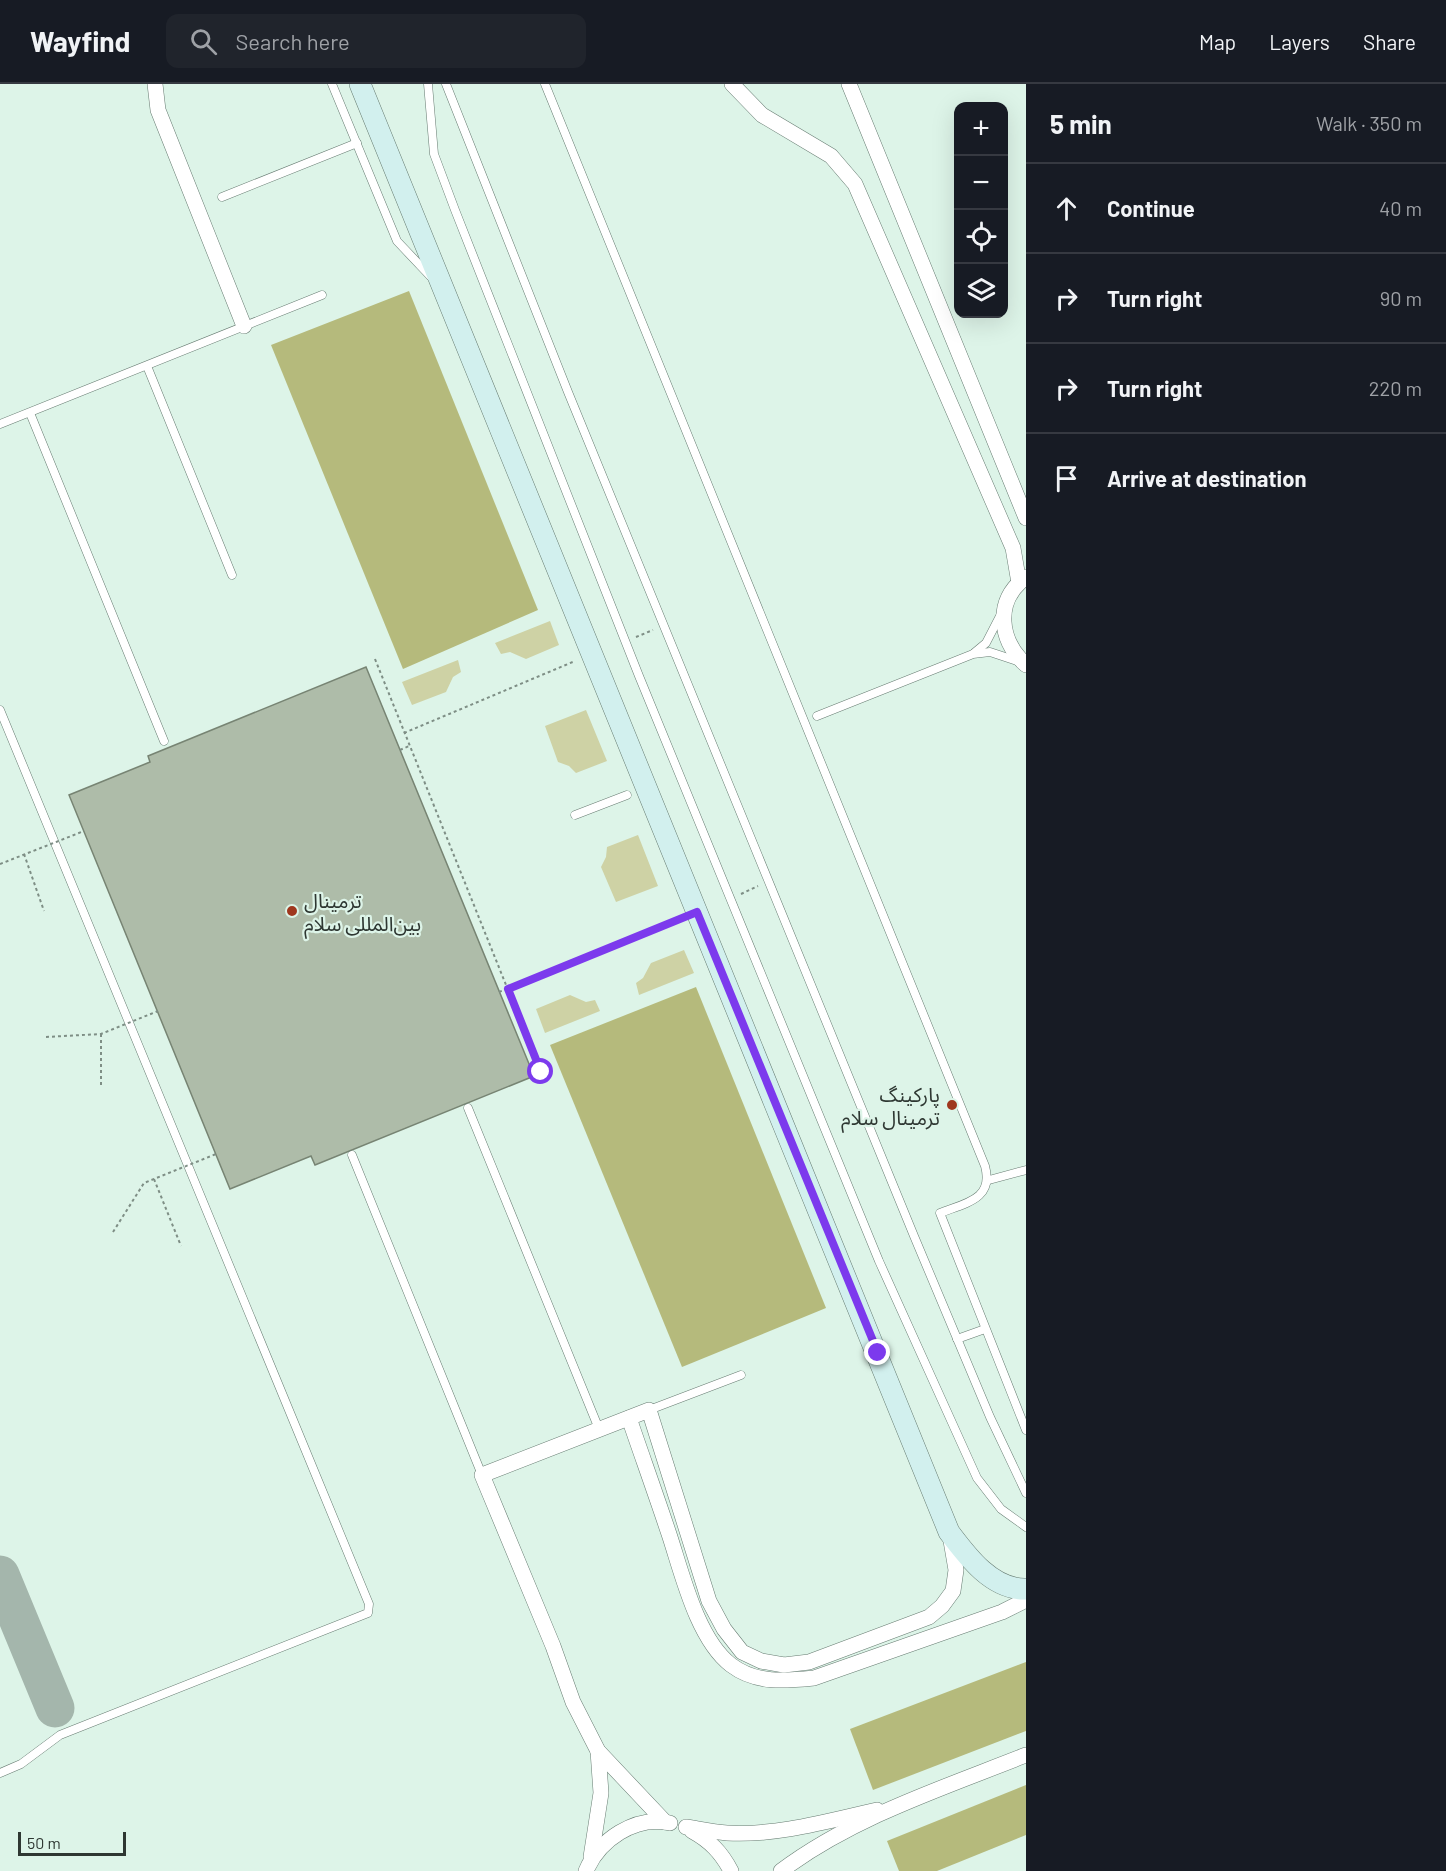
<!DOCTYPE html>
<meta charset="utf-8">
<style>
body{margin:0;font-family:Barlow,"Noto Sans Arabic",sans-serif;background:#20242c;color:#f1f3f6}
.controls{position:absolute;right:18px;top:18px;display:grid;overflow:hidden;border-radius:12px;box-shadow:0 6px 24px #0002}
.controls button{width:54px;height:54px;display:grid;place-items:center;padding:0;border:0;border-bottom:2px solid #363941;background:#171b24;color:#f1f3f6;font:30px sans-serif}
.scale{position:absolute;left:18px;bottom:15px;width:108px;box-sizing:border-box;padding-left:6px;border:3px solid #2e3732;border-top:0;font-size:16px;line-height:21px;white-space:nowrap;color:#2e3732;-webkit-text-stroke:4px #ddf4e8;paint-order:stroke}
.stop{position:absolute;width:18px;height:18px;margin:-14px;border:4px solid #7c3aed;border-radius:50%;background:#fff}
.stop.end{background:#7c3aed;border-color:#fff;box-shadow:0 2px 6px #0008}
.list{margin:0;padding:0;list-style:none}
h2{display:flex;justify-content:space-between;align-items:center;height:78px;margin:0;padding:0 24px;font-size:26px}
h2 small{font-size:20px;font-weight:400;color:#9ea1a6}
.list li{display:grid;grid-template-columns:39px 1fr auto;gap:18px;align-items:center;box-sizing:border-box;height:90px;padding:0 24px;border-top:2px solid #363941}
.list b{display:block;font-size:22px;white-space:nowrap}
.list em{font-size:20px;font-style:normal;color:#9ea1a6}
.icon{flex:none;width:33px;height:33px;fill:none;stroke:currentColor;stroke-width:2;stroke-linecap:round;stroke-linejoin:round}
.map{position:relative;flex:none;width:1026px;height:1787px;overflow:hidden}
header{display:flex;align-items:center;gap:36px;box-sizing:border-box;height:84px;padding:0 30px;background:#171b24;border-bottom:2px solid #363941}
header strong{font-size:28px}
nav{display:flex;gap:33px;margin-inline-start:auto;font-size:21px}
.search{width:420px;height:54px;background:#20242c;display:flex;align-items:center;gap:15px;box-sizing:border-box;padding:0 21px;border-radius:12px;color:#9ea1a6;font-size:22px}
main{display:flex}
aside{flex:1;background:#171b24}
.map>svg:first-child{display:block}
</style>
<header>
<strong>Wayfind</strong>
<div class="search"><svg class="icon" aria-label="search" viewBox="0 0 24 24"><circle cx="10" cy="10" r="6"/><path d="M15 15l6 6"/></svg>Search here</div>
<nav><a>Map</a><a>Layers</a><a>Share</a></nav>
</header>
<main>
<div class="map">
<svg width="1026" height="1787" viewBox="0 0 1026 1787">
<rect width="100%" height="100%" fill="#ddf4e8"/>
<g fill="#ced2a5">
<path d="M550 537 559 561 526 575 510 568 501 570 495 559Z"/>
<path d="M458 576 461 588 453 593 446 608 412 621 402 598Z"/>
<path d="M586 626 607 677 576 689 569 682 558 678 545 642Z"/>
<path d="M638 751 658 802 616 818 601 783 606 773 607 763Z"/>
<path d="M684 866 694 889 639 911 636 899 643 894 651 879Z"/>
<path d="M570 911 586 918 595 916 600 927 545 949 536 925Z"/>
</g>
<g fill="#b5ba7c">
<path d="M409 207 538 526 403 585 271 261Z"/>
<path d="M696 903 826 1224 682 1283 550 961Z"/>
<path d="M1026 1578V1647L873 1706 850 1645Z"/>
<path d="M1026 1701V1751L937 1787H899L887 1757Z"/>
</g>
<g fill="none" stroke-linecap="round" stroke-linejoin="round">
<path stroke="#a4b6ac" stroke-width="39" d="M0 1491 55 1624"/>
</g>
<path fill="#aebca9" stroke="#778473" stroke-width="1.5" d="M366 583 534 992 315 1081 311 1072 230 1105 69 711 150 678 148 672Z"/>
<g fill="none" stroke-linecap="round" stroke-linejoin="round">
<g stroke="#677c72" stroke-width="9">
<g id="lane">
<path d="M332 0 397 157 431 193"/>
<path d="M428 0 434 70 455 126 639 592 879 1177 977 1394 1001 1425 1026 1443"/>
<path d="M446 0 568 308 914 1152 990 1333 1026 1409"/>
<path d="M545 0 985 1082C994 1115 966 1119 940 1129L1026 1346"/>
<path d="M222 113 357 59"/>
<path d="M147 282 232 491"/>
<path d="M30 329 164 657"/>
<path d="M0 340 322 211"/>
<path d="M974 569 986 559 1001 530"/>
<path d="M0 626 369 1520 368 1529 60 1651 21 1680 0 1689"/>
<path d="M817 632 973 570 990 568 1017 577"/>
<path d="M575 731 627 711"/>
<path d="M468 1024 599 1345"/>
<path d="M352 1071 482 1391"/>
<path d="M989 1096 1026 1086"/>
<path d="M957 1255 985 1245"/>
<path d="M649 1326 741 1291"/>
</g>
</g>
<g stroke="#677c72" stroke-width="16">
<g id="street">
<path d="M155 0 158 26 244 242"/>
<path d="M732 0 762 31 831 72 855 100 1013 464 1019 499"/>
<path d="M849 0 1026 434"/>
<path d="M1026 493C994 517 999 556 1026 581"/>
<path d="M629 1334C642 1372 656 1411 669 1450 682 1489 697 1555 731 1581 756 1600 785 1597 814 1594L1002 1528 1026 1516"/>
<path d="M665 1738 598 1667 573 1618 553 1562 482 1391 649 1326 709 1517 724 1545 742 1568 761 1577 784 1581 809 1578 929 1533 942 1522 953 1507 956 1486 950 1451"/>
<path d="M686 1743C699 1745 713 1748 727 1749 776 1752 828 1737 877 1726"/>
<path d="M692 1747C710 1757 721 1768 731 1787"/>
<path d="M591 1773 601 1709 598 1667"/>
<path d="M586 1787C599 1756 635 1731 670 1739"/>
<path d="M781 1787C853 1733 943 1704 1026 1671"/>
</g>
</g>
<g stroke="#677c72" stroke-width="22">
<path id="secondary" d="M360 0 949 1448C967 1472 992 1506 1026 1505"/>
</g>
<g stroke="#7e8e85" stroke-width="2" stroke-dasharray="3 3" stroke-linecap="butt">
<path d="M636 553 653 546"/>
<path d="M375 575 541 988"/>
<path d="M404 649 575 577"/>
<path d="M400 666 409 662"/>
<path d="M24 770 44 827"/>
<path d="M741 810 758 802"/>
<path d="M499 908 680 835"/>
<path d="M101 950V1001"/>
<path d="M154 1095 181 1162"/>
</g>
<use href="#lane" stroke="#fff" stroke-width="8"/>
<use href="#street" stroke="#fff" stroke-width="15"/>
<use href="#secondary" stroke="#d2f0ee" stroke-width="21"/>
<g stroke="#7e8e85" stroke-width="2" stroke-dasharray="3 3" stroke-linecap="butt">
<path d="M0 780 84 747"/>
<path d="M46 953 101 950 158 927"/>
<path d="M113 1148 144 1099 216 1070"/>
</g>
</g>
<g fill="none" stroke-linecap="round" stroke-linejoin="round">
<path stroke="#7c3aed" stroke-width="8" d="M541 988 508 905 697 828 878 1269"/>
</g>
<g fill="#9f371e" stroke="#ddf4e8" stroke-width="2">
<circle cx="292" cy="827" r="6"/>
<circle cx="952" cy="1021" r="6"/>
</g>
<g text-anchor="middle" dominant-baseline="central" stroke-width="4.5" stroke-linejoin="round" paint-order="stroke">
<g font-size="20" fill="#2e3732" stroke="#ddf4e8" text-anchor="start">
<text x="304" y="816">ترمینال<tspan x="304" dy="23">بین‌المللی سلام</tspan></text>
<text x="940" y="1010" text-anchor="end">پارکینگ<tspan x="940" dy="23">ترمینال سلام</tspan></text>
</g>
</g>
</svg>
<div class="controls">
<button>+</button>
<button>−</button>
<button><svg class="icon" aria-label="locate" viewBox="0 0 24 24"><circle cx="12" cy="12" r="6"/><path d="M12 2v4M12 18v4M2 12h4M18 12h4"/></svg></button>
<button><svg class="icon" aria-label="layers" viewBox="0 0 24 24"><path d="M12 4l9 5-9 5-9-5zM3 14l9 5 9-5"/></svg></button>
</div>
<div class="scale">50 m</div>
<div class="stop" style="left:541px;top:988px"></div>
<div class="stop end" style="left:878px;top:1269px"></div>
</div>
<aside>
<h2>5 min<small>Walk · 350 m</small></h2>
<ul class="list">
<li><svg class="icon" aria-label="ahead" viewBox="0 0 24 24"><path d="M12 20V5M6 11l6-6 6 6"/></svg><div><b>Continue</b></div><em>40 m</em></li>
<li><svg class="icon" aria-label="right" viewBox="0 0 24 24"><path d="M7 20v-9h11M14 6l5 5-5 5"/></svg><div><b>Turn right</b></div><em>90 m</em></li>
<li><svg class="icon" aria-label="right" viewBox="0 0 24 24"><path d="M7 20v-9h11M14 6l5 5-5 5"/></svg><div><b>Turn right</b></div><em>220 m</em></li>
<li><svg class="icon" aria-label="arrive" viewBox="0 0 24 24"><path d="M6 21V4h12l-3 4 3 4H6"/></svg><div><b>Arrive at destination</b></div></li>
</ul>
</aside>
</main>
